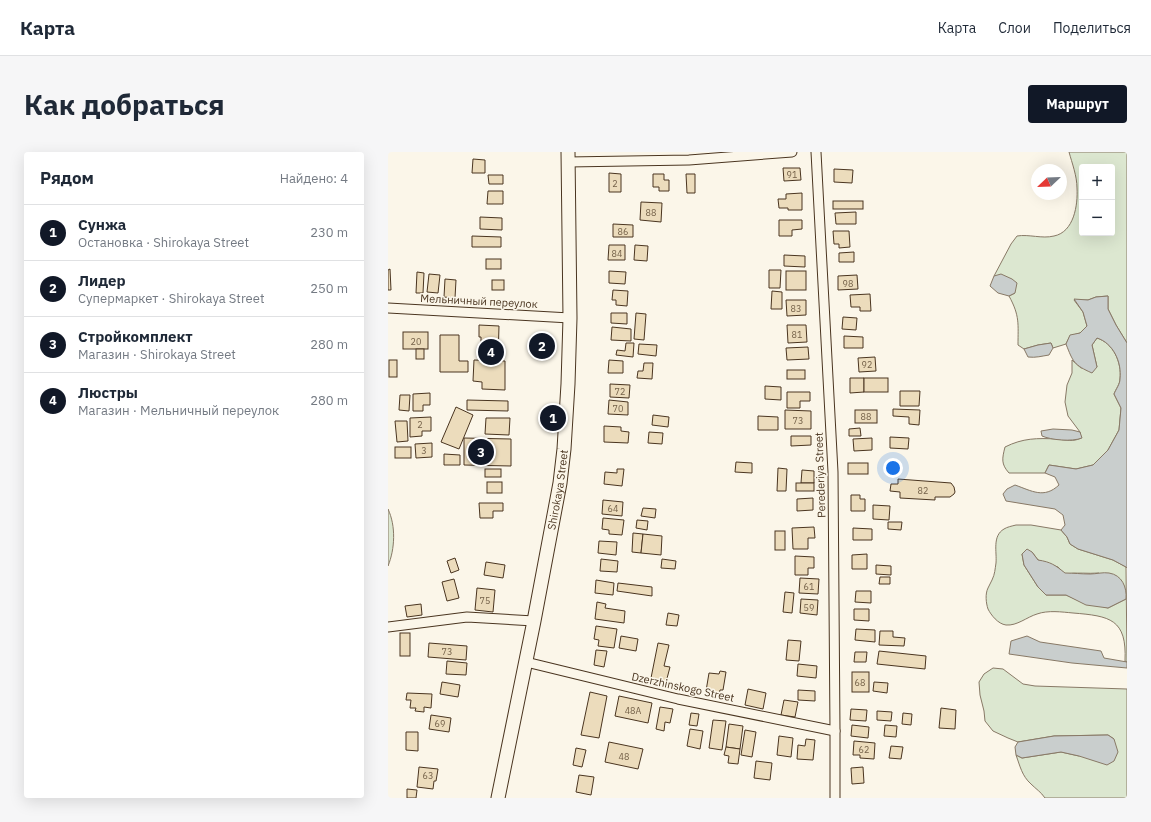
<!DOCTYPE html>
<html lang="ru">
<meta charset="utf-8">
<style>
body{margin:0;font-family:"IBM Plex Sans",sans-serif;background:#f6f6f7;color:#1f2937}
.controls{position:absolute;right:12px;top:12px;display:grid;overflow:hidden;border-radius:4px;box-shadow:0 4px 16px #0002}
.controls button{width:36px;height:36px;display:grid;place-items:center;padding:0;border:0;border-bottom:1px solid #e0e1e3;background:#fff;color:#1f2937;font:20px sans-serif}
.compass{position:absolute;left:643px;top:12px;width:36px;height:36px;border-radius:50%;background:#fff;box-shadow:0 4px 16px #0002;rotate:247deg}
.you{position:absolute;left:505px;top:316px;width:14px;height:14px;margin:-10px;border:3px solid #fff;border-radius:50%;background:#1a73e8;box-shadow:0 0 0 6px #1a73e833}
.badge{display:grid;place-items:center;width:26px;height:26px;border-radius:50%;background:#111827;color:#fff;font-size:13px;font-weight:700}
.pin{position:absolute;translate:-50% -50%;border:2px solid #fff;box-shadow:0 1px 4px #0006}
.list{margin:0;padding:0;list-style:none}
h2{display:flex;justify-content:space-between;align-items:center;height:52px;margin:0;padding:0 16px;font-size:17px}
h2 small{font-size:13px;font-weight:400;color:#747a83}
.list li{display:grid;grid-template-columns:26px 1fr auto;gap:12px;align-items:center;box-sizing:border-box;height:56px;padding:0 16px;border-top:1px solid #e0e1e3}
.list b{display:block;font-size:15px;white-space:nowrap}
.list p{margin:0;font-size:13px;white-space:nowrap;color:#747a83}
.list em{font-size:13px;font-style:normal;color:#747a83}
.map{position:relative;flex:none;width:739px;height:646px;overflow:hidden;border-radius:4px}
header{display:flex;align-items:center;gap:24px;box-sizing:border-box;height:56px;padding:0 20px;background:#fff;border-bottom:1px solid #e0e1e3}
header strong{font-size:19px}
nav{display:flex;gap:22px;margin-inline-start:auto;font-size:14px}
.intro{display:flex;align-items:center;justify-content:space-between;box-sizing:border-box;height:96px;padding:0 24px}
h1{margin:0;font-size:28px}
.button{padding:10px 18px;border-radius:4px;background:#111827;color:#fff;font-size:14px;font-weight:700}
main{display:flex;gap:24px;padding:0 24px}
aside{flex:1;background:#fff;border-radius:4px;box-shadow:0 4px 16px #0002}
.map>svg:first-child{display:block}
</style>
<header>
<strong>Карта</strong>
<nav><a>Карта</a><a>Слои</a><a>Поделиться</a></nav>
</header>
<div class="intro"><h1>Как добраться</h1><a class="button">Маршрут</a></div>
<main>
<aside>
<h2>Рядом<small>Найдено: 4</small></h2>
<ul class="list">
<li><span class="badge">1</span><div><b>Сунжа</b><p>Остановка · Shirokaya Street</p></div><em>230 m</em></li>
<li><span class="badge">2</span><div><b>Лидер</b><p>Супермаркет · Shirokaya Street</p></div><em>250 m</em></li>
<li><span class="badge">3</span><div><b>Стройкомплект</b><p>Магазин · Shirokaya Street</p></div><em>280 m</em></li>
<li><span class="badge">4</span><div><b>Люстры</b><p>Магазин · Мельничный переулок</p></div><em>280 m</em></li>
</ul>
</aside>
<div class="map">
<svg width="739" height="646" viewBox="0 0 739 646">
<rect width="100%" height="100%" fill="#fbf6e9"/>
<g fill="#dce7d0" stroke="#887966" fill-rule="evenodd">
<path d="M681 0H739V191L728 173 720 157V144L708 145 700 148H686L695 160 699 174 692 181 682 184 678 192 665 196 663 191 650 193 636 197 630 193C630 172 632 164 621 144L627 141 606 124 623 92 629 84C641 82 654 87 666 84 686 80 690 53 689 36 689 24 684 11 681 0ZM694 15H724V81H694Z"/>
<path d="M709 186C725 191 734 210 732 227 732 232 728 237 726 242L733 256 731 278 720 298 705 313 688 317 661 313 657 321H621C613 312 614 307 617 295 635 286 649 286 669 287 677 288 686 290 693 286L692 280 680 264 677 250 679 233 684 221V208L693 216 709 215 704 193Z"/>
<path d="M0 357C8 374 7 397 0 414Z"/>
<path d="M628 373H643L673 378 679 385 682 392 690 397 725 408 738 415 739 510 737 509C739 467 722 464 685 461 674 460 660 458 649 462 639 465 629 474 618 473 610 472 603 463 600 457 598 451 597 442 600 436 601 433 603 431 604 428 607 422 607 417 608 411 609 400 604 384 616 377 619 375 624 374 628 373ZM644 400 650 408 670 415 677 422C689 420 700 422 711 421L738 447 720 456 687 447 678 443H658L650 435 636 413 634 402Z"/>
<path d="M605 516 615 517 635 532 647 534 739 537V646H657C653 640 648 637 643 632 634 624 632 614 628 603L634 606 673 600 691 604 726 587 720 583 666 584 630 590 620 586 605 579 597 569 596 559 592 543 591 530 596 522Z"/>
</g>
<g fill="#c9cecd" stroke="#887966">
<path d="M613 122 624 127 629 131 627 141 621 144 610 141 602 134 606 124Z"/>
<path d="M720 144V157L728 173 739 191V416L738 415 725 408 690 397 682 392 679 385 673 378 677 373 675 363 667 357 618 349 615 342 619 337 627 333C644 339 656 347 671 333L667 325 657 321 661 313 688 317 705 313 720 298 731 278 733 256 726 242C728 237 732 232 732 227 734 210 725 191 709 186L704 193 709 215 704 221C686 213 685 210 678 192L682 183 692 181 699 174 695 160 686 147 700 148 708 145Z"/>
<path d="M663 191 665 196 661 203C654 204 648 206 640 205L636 197 650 193Z"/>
<path d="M665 277 684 278 692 280 694 286C684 290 663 288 654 284L653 279Z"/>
<path d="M639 397 644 400 650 408C663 410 667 413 677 421 686 421 693 422 702 422 708 422 715 420 721 421 734 423 739 435 738 447L720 456 698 453 678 443H658L650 435 636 413 634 402Z"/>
<path d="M639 484 652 490 713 499 716 506 739 510V516L684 511 621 502 623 489Z"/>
<path d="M720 583 726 587 730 600 726 609 719 613 691 604 673 600 634 606 628 603 627 595 630 590 666 584Z"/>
</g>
<g fill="#ecdcbc" stroke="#4a3520">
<path d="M85 7 97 8V21H84Z"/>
<path d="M395 16H412L413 28 396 29Z"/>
<path d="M446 17 465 18 464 31 446 30Z"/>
<path d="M221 21 233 22V40H221Z"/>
<path d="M265 22H276V28H281V39H271V35H265Z"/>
<path d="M298 22H307V41H299Z"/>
<path d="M100 23H115V32H101Z"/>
<path d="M100 39H115V52H99Z"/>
<path d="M414 41V58H400V56H391L390 47H398V42Z"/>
<rect x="445" y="49" width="30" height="8"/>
<path d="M253 50 274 51 273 70 252 68Z"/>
<path d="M468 60V72H448L447 61Z"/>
<path d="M92 65 114 66V78L92 77Z"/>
<path d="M391 68H414V77L404 78V84H391Z"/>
<path d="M225 72 245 73V85H225Z"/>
<path d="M445 79H461L462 95 451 96V92H446Z"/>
<path d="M84 84 113 85V95H84Z"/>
<path d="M221 93H237V108H220Z"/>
<path d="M247 93 260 94 259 109 246 108Z"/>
<path d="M466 100V110H451V101Z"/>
<path d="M396 103 417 104V115L396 114Z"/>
<rect x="98" y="107" width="15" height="10"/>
<path d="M2 117 3 138H0V118Z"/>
<path d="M381 118H393L392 136H381Z"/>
<path d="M221 119 238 120 237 132 221 131Z"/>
<rect x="398" y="119" width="20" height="19"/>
<path d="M29 120 36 121 35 141H28Z"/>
<path d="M41 122 52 123 50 141 39 140Z"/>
<path d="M469 123 470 137 450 138V124Z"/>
<path d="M57 127 68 128 67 146 56 145Z"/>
<rect x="104" y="128" width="12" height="10"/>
<path d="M225 138 240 139 239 154 228 153V148H224Z"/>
<path d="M384 139 394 140V157H383Z"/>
<path d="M482 142 483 159H472V155H463L462 143Z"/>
<path d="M398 148H418V163L399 164Z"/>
<path d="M223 161H239V172L223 171Z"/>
<path d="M248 161 258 162 256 188 246 187Z"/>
<path d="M455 165 469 166 468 178 454 177Z"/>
<path d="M91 173 111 174 110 207H93V185H91Z"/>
<path d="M399 173H418L419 190 400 191Z"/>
<path d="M224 175 243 177V189L223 188Z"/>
<rect x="15" y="180" width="25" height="17"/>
<path d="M52 183H71V209H80V220H52Z"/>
<path d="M148 184 161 185 160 200 147 199Z"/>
<path d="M456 184 475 185V196H456Z"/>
<path d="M238 191H246L245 205 228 203 229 198 237 199Z"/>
<path d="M251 192 269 193 268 204 250 202Z"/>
<path d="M420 195 421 207 399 208 398 196Z"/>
<rect x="28" y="197" width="8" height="10"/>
<path d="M487 205 488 219 471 220 470 206Z"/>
<rect x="1" y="208" width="8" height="17"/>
<path d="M86 208 117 209V238L94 237V230L85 229Z"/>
<path d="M221 208 235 209V221H220Z"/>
<path d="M256 211H265L264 227 249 226 250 219H255Z"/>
<rect x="399" y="218" width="18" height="9"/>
<path d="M462 226H476V240L462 241Z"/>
<rect x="476" y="226" width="24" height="14"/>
<path d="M222 232 242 233 241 246 222 245Z"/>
<path d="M377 234 393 235V248L377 247Z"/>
<path d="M512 239H532L531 254H512Z"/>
<path d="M399 240H422V249H412V256H399Z"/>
<path d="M42 241V253H35V259H25V242Z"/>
<path d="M12 243H22L21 259 11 258Z"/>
<path d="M79 248 120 249V259L79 258Z"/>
<path d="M221 248 240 250V263L220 262Z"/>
<path d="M68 255 85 263 71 297 53 290Z"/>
<path d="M505 257 532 258 531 273 521 272V265L505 264Z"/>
<path d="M397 258 423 259V277H397Z"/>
<rect x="467" y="258" width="22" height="13"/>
<path d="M265 263 281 265 280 275 264 273Z"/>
<path d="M370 264 390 265V278H370Z"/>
<path d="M43 265V279H34V284L22 285V266Z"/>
<path d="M98 266H122L121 283 97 282Z"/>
<path d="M7 269H19L20 289 9 290Z"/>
<path d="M216 274 233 275V279L241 280 240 291 216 290Z"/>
<path d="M472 276 473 284H461V277Z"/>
<path d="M261 280 275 281 274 292 260 291Z"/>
<path d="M403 284H423V293L403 294Z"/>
<path d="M502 285 521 286 520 297 502 296Z"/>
<path d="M76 286 123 287V314L76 313Z"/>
<path d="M484 286V298L466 299 465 287Z"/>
<path d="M44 291V305L28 306 27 292Z"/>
<rect x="7" y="295" width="16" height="11"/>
<path d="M56 302 72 303V313H56Z"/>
<path d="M348 310 364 311V321L347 320Z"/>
<rect x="460" y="311" width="20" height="11"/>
<path d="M390 316 399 317 398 339H389Z"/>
<rect x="97" y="317" width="16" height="8"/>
<path d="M229 317H236L234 334 216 332 217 320 229 321Z"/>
<path d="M414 318 426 319V331H413Z"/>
<path d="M510 327 563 331 566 335 567 340 566 342 562 345H547V348L512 346V340L502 339 503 332H510Z"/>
<rect x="99" y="330" width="15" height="11"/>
<rect x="408" y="331" width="18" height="8"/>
<path d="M463 343H472V347H477V359H463Z"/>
<path d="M425 346V358L409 359V347Z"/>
<path d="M215 348 235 350 234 364 214 362Z"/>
<path d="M91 351H115V359H105V366H92Z"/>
<path d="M485 353 502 354 501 368 485 367Z"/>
<path d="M255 356 268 357 267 366 253 364Z"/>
<path d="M215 366 236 368 234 383 221 382V378L214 377Z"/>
<path d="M249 368 260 369 259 378 248 376Z"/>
<path d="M500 370H514L513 378 500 377Z"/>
<path d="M426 375 427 386H420V397H405L404 376Z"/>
<path d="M465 376 484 377V388H465Z"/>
<rect x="387" y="379" width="10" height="19"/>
<path d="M245 381 255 382 253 401 244 400Z"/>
<path d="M255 382 274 384 273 403 253 401Z"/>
<path d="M211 389 229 390 228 403 210 401Z"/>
<path d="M479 402V417H464V403Z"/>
<path d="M407 404 426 405V416H420V423H407Z"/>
<path d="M67 406 71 418 63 421 59 409Z"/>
<path d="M213 407 230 409 229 420 212 419Z"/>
<path d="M274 407 288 409 287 417 273 416Z"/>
<path d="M98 410 117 413 115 426 96 423Z"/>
<path d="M488 413 503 414V423L488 422Z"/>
<path d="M492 425H502V432H491Z"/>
<path d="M412 426 431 427 430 442 411 441Z"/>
<path d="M66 427 71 446 59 449 54 430Z"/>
<path d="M208 428 226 431 225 443 207 441Z"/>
<path d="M230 431 264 435V444L229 439Z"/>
<path d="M89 436 107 438 105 460 87 458Z"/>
<path d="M468 439H483V451L467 450Z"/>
<path d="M397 440 406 441 404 461 395 460Z"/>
<path d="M413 447 430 448 429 463 412 461Z"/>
<path d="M209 450 218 452 217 456 237 459 236 471 207 467Z"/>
<path d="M33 452 34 463 19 465 17 454Z"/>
<path d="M466 457H481V469L466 468Z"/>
<path d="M280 461 291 463 289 474 278 473Z"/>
<path d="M208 474 229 477 226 496 210 494 211 488 206 487Z"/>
<path d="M468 477 487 478V490L467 488Z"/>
<path d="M492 479H505V485L517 486 516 494 491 493Z"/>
<rect x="12" y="481" width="10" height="23"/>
<path d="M233 484 250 487 248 499 231 496Z"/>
<path d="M400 488 413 489 411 509 398 508Z"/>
<path d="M41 491 79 494 78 508 40 505Z"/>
<path d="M270 491 281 493 276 514 282 515 277 534 262 531Z"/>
<path d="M208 498 219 499 216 515 206 513Z"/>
<path d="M491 499 538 504 537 517 489 512Z"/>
<path d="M467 500H479L478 510H466Z"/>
<path d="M59 509 79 511 78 523 58 522Z"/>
<path d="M410 512 429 514 428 526 409 524Z"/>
<path d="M332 519 338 520 335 538H332L331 542 318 539 321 521 331 522Z"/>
<rect x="464" y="520" width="17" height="20"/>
<path d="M54 530 72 533 70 545 52 542Z"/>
<path d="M486 530 500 531 499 541 485 539Z"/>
<path d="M360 537 378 541 375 557 357 553Z"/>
<path d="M410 538 427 539V549L410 548Z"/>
<path d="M202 540 219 544 211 586 193 583Z"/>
<path d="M19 541 44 542 43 556 36 555V560L27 559 28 556H22L23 548H18Z"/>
<path d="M231 544 264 551 260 571 227 564Z"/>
<path d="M396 548 410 550 407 565 393 563Z"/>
<path d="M272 555 285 557 282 571 277 570 276 579 268 577Z"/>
<path d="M553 556 568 558 567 577 551 576Z"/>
<path d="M463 557 479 558 478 569 462 568Z"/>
<path d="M489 559 504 560 503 569 489 568Z"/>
<path d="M303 561 311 562 309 574 301 573Z"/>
<path d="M515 561 524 562 523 573 514 572Z"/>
<path d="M43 563 63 566 61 580 41 577Z"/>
<path d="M325 568 338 569 334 598 321 596Z"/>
<path d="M341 572 355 574 352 597 338 595Z"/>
<path d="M464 573 481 575 480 586 463 584Z"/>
<path d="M497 573 509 574 508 585 496 584Z"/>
<path d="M302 577 315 579 312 597 299 594Z"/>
<path d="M357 578 368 580 364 605 353 603Z"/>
<path d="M18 580H30V599L18 598Z"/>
<path d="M391 584 405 586 403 605 389 603Z"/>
<path d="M418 587 427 588 425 608 409 607 410 593 417 594Z"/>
<path d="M466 589 487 591 486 607 472 606V603H465Z"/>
<path d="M221 590 255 597 250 617 217 610Z"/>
<path d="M503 594 515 595 513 607 501 606Z"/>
<path d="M338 595 352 597 350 612 340 611 341 604 336 603Z"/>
<path d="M188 596 198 598 194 615 185 613Z"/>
<path d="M368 609 384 611 382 628 366 626Z"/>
<path d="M31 615 50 617 48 629H46L45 637 29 635Z"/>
<path d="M475 615 476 631 464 632 463 616Z"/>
<path d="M191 623 206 625 203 643 188 640Z"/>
<path d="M19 637 29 638 28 646H19Z"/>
</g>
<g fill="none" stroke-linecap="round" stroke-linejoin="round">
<g stroke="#4a3520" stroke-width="11">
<g id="street">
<path d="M428 0 445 320 447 579V646"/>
<path d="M180 10 301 8 404 0"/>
<path d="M0 156 182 166"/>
<path d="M0 475 79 465 146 469"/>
<path d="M138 510 290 547 447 579"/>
</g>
</g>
<g stroke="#4a3520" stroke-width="15">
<g id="secondary">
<path id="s1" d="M110 646 146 469 172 331 176 297 180 232 182 166 180 0"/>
</g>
</g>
<use href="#street" stroke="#fbf6e9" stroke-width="9"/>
<use href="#secondary" stroke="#fbf6e9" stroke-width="13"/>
</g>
<g text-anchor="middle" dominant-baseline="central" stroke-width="3" stroke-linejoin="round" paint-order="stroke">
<g font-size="9" fill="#725f47">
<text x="404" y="22">91</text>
<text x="227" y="31">2</text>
<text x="263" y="60">88</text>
<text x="235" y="79">86</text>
<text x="229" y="101">84</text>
<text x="460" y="131">98</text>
<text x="408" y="156">83</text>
<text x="409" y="182">81</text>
<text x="28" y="189">20</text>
<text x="479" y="212">92</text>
<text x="232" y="239">72</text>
<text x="230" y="256">70</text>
<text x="478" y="264">88</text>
<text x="410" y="268">73</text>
<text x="32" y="272">2</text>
<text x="36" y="298">3</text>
<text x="535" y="338">82</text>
<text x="225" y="356">64</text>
<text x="421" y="434">61</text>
<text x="97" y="448">75</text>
<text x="421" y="455">59</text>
<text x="59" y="499">73</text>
<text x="472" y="530">68</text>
<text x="245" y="558">48А</text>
<text x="52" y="571">69</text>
<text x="476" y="597">62</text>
<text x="236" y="604">48</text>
<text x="40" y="623">63</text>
</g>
<g font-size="11" fill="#4a3520" stroke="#fbf6e9">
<text transform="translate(91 149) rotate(3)">Мельничный переулок</text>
<text transform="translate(432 323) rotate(-92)">Perederiya Street</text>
<text stroke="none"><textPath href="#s1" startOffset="314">Shirokaya Street</textPath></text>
<text transform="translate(295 535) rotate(12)">Dzerzhinskogo Street</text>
</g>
</g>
</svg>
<div class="controls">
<button>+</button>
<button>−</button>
</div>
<svg class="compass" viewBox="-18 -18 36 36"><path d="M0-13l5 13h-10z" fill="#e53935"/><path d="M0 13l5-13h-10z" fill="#747a83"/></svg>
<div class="you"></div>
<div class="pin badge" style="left:165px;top:266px">1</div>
<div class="pin badge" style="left:154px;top:194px">2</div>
<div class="pin badge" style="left:93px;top:300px">3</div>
<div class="pin badge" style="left:103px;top:200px">4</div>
</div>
</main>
